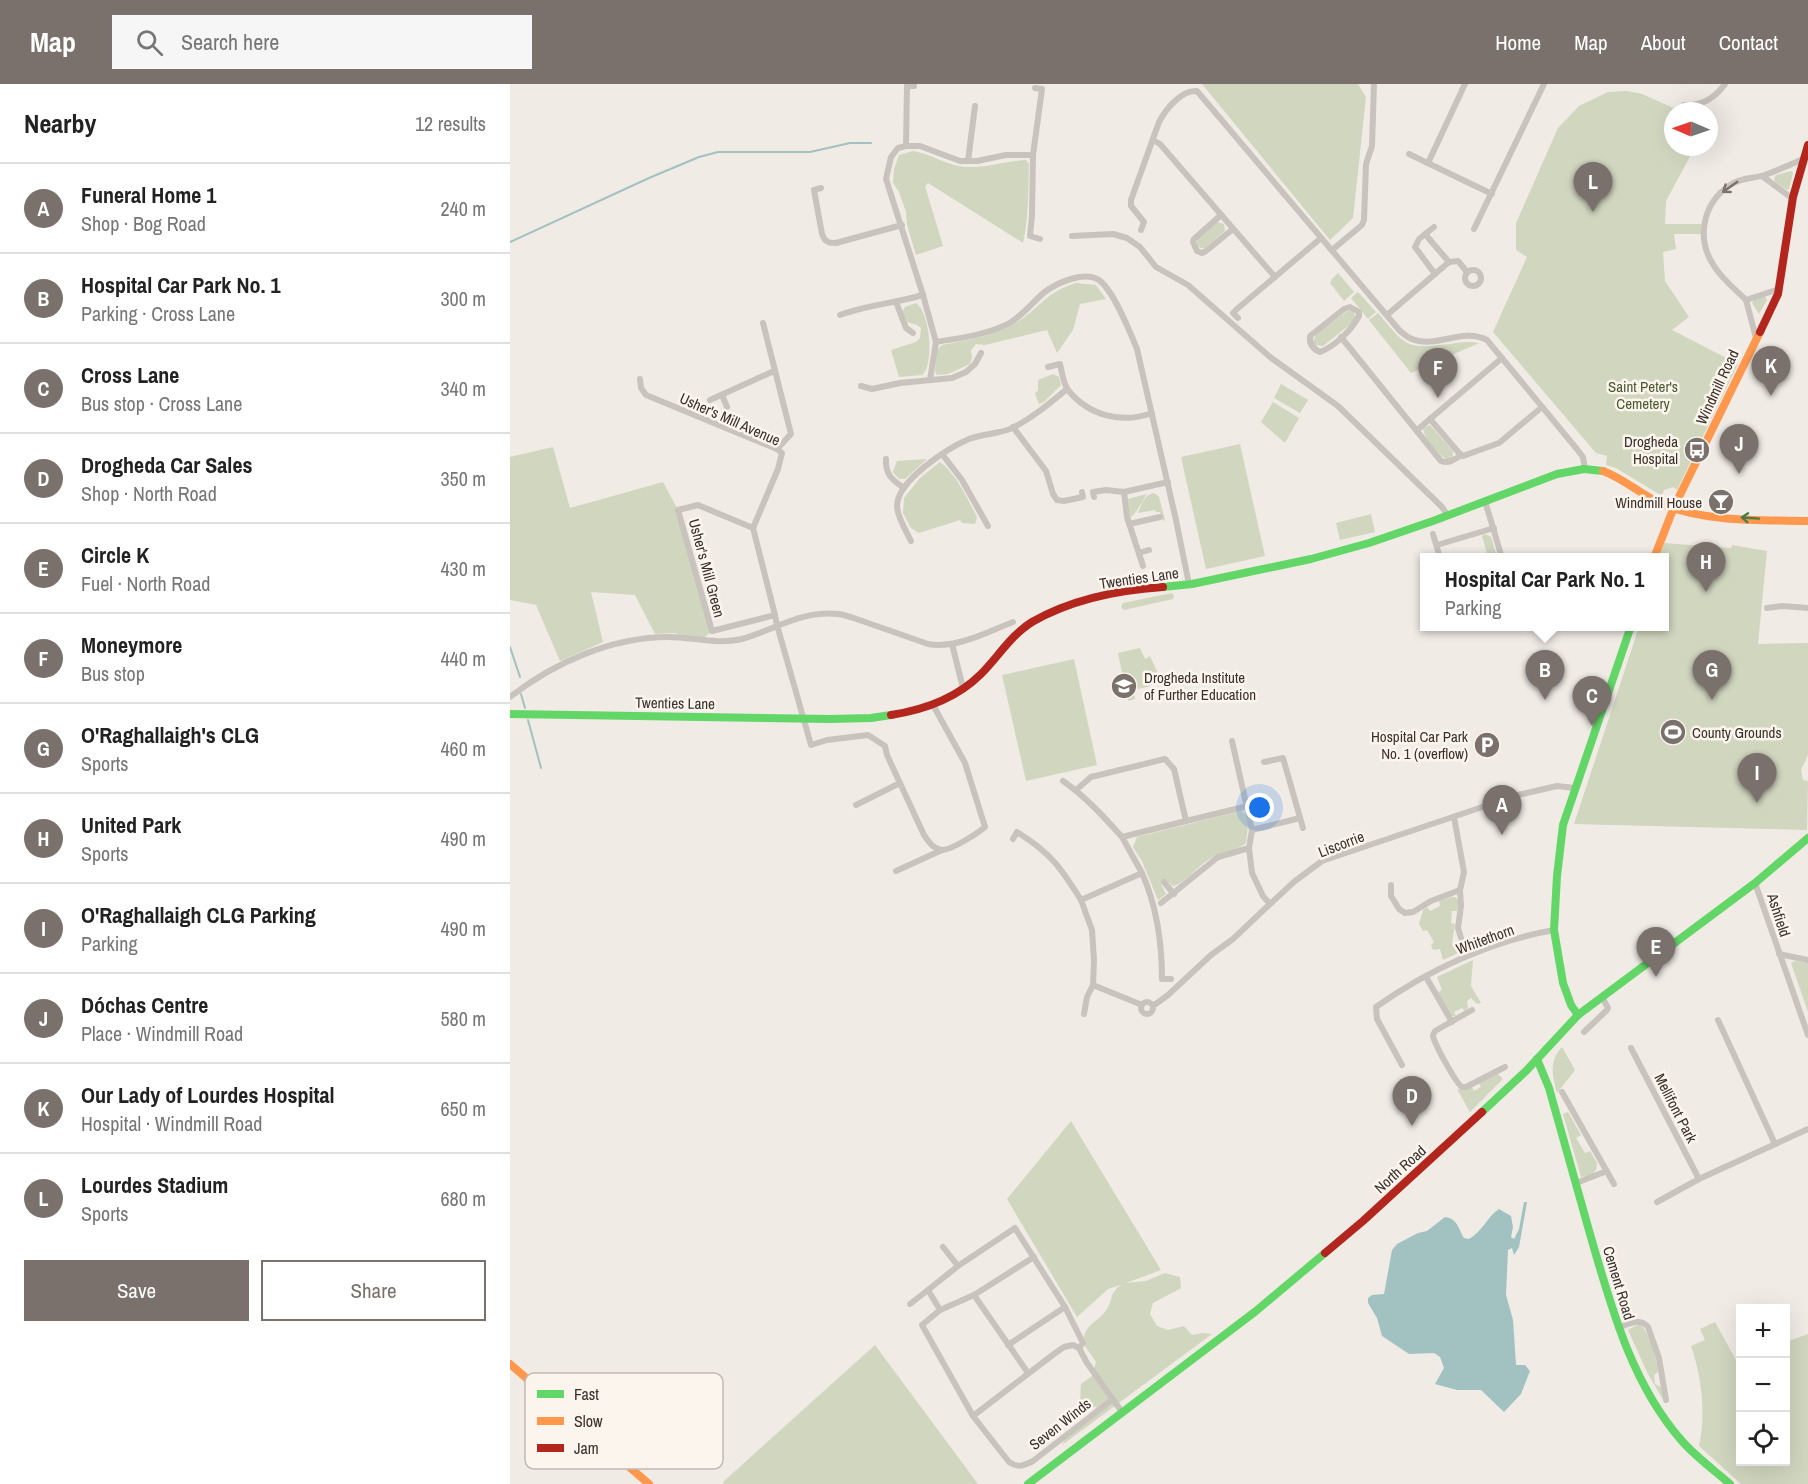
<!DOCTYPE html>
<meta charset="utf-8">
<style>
body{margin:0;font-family:"Archivo Narrow",sans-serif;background:#f6f6f6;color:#222}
.controls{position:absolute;right:18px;bottom:18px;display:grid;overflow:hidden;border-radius:0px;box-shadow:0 6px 24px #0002}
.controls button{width:54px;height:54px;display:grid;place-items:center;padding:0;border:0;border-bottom:2px solid #e0e0e0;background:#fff;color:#222;font:30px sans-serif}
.compass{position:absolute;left:1154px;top:18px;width:54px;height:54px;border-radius:50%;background:#fff;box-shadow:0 6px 24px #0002;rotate:272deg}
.you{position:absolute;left:750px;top:724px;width:21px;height:21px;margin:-15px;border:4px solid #fff;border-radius:50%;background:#1a73e8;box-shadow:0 0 0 9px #1a73e833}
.badge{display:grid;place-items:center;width:39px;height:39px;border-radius:50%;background:#7a716c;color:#fff;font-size:20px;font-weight:700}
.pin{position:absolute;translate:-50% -50px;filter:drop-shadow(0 2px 3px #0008)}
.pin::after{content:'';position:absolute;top:32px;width:21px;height:18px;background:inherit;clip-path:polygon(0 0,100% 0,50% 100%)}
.popup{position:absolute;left:910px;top:469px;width:249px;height:78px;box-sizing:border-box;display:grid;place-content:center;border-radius:0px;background:#fff;filter:drop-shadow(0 2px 4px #0005);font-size:20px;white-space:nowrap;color:#767676}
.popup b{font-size:22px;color:#222}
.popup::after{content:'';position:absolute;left:50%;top:100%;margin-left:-12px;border:12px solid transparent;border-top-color:#fff}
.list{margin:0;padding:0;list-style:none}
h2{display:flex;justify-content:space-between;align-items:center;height:78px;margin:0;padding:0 24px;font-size:26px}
h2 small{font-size:20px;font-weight:400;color:#767676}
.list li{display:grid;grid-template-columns:39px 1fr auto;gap:18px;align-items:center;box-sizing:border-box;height:90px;padding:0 24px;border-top:2px solid #e0e0e0}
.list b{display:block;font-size:22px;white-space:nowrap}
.list p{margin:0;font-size:20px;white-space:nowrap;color:#767676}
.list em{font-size:20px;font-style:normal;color:#767676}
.actions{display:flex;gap:12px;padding:18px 24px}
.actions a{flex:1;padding:14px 0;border:2px solid #7a716c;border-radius:0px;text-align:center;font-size:21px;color:#7a716c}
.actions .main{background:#7a716c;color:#fff}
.icon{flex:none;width:33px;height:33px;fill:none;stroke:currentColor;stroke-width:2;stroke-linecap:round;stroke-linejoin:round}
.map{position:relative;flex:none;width:1298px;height:1400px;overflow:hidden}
header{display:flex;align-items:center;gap:36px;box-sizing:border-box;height:84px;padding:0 30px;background:#7a716c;color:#fff}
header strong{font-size:28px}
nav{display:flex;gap:33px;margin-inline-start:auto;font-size:21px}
.search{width:420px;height:54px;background:#f6f6f6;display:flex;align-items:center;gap:15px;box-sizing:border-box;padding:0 21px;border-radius:0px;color:#767676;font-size:22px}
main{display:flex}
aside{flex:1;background:#fff}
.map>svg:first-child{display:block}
</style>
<header>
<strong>Map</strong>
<div class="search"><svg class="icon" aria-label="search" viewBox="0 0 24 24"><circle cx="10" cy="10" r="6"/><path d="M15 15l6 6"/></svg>Search here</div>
<nav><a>Home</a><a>Map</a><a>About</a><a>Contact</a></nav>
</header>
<main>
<aside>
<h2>Nearby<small>12 results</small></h2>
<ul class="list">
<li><span class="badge">A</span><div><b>Funeral Home 1</b><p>Shop · Bog Road</p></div><em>240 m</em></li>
<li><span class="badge">B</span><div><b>Hospital Car Park No. 1</b><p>Parking · Cross Lane</p></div><em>300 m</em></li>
<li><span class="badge">C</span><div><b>Cross Lane</b><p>Bus stop · Cross Lane</p></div><em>340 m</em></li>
<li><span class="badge">D</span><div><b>Drogheda Car Sales</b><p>Shop · North Road</p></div><em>350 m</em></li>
<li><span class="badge">E</span><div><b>Circle K</b><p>Fuel · North Road</p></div><em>430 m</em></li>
<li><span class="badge">F</span><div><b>Moneymore</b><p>Bus stop</p></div><em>440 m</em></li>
<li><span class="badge">G</span><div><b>O'Raghallaigh's CLG</b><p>Sports</p></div><em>460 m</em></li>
<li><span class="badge">H</span><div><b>United Park</b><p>Sports</p></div><em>490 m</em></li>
<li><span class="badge">I</span><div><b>O'Raghallaigh CLG Parking</b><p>Parking</p></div><em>490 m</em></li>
<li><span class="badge">J</span><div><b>Dóchas Centre</b><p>Place · Windmill Road</p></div><em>580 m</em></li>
<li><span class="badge">K</span><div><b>Our Lady of Lourdes Hospital</b><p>Hospital · Windmill Road</p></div><em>650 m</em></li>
<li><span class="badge">L</span><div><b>Lourdes Stadium</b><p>Sports</p></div><em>680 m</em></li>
</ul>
<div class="actions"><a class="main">Save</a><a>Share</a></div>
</aside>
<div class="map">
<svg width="1298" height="1400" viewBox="0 0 1298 1400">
<rect width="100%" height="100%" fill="#f0ebe5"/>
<g fill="#d1d6bf">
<path d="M692 0H848L856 13 843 134 820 156Z"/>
<path d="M1117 7 1132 10 1168 26 1163 27V63H1185L1156 117 1155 140H1191V150H1164L1166 165 1153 168 1155 197 1179 233 1162 246 1228 280 1167 406 1163 403 1154 406 1152 412 1106 384 1096 381 1097 372 1086 369 983 248 1017 173 1006 166V139L1048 44 1069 22 1098 8Z"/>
<path d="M403 67C421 70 436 81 454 83 475 84 495 77 516 76L519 80C518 107 519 133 513 159L418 99 415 102 433 162 406 171 397 141 396 128 389 108 383 99 384 85 389 71Z"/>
<path d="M1281 87 1283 89 1279 105 1277 106 1265 98 1264 94 1266 91Z"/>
<path d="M707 138 714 140 715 147 695 164H690L687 160V155Z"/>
<path d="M828 189 844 208 834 217 820 199 822 195Z"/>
<path d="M566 199 586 201 596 215 570 220 563 246 547 269 537 246 475 261 466 260 461 266 462 274 460 280 438 290 427 291 425 288 427 266 432 261C456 256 483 253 504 240 529 226 535 208 566 199Z"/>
<path d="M848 208 866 228 858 235 841 214Z"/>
<path d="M1255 212 1257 216 1249 230 1242 219 1244 216Z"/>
<path d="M406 219C420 228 425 281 412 291L389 293 381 266 406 258 410 254 411 244 407 241 397 238 392 228 395 223Z"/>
<path d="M841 226 844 228 846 234 843 238 813 262 805 261 803 258 806 250 836 228Z"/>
<path d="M868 229C897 263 894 265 940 260 950 258 959 257 969 259L901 289 859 236Z"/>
<path d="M543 290 549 293 551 301 534 318 529 320 525 310 528 306V296Z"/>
<path d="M771 300 798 316 790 329 764 314Z"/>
<path d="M763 318 789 334 775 359 751 338Z"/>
<path d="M920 341 943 367V374L938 376C929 371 914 355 913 344Z"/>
<path d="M730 360 755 472 696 485 671 373Z"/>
<path d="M43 363 60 424 153 398 168 426 202 547 190 557 165 549 145 550 125 511 81 508 93 558 50 577 26 521 0 516V373Z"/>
<path d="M417 375 395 395H389L383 388 387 377Z"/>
<path d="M430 378C447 391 457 414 467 433L465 440 452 439 450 436 409 449 401 444 393 429 394 414 410 394Z"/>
<path d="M644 409 649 413 655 436 653 437 650 428H646L645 426 628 429C631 421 635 410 644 409Z"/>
<path d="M637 410C632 417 627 429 620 434L618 415Z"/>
<path d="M861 430 865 448 830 456 826 439Z"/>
<path d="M975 450 981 453 987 473H978L972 452Z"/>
<path d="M1154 459 1221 464 1222 461 1257 467 1248 560 1298 559V671L1291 686 1293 696 1298 697 1297 746 1064 740 1129 543 1155 542V474L1149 473Z"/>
<path d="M662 509 664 512 663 515 614 526 611 523 613 519Z"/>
<path d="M630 564 635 575 640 572 651 596 637 603 623 606 625 615 618 617 608 569Z"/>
<path d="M564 575 587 681 516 697 492 591Z"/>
<path d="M731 727 735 730 738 740 736 759C726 767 712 767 701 774 690 780 673 801 663 802L656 796 651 800 656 810 648 816 632 777 623 763 627 753Z"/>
<path d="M941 813H945L949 817 947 827H942L941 839 945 840 942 860 957 862V865L933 876 930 865 923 866 921 861 924 858 917 846 913 847 909 840 913 826 917 823 920 827 930 822 929 817Z"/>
<path d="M963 876 961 902 971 919 967 920 961 914 957 917 958 924 955 927 952 924 944 928 946 932H941L928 908 932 906 927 893Z"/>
<path d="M1285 877 1298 879V928L1281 879Z"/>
<path d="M1052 963 1065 986 1047 1009C1043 992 1038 978 1052 963Z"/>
<path d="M988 990 993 995 960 1028 947 1005 954 1006 962 1003 964 1007 971 1003 969 999Z"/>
<path d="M1058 1028 1071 1051 1066 1054 1075 1069 1080 1067 1087 1079C1087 1090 1081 1091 1071 1093L1053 1030Z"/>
<path d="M561 1037 651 1186 616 1199 636 1197 655 1189 670 1193 671 1204 643 1219 640 1230 647 1242 658 1246 674 1242 682 1251 692 1249 702 1250 552 1361 561 1344 582 1330 587 1322 576 1326 570 1318 571 1300 582 1292 586 1278 573 1259C575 1238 587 1240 597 1225 604 1214 598 1211 611 1201L598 1205 567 1233 497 1115Z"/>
<path d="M1205 1238 1226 1276 1230 1275V1378H1276V1258L1298 1250V1400H1231L1189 1362C1196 1330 1192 1294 1181 1262L1195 1256 1190 1245Z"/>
<path d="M1129 1240C1138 1244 1148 1277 1148 1288L1144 1291 1145 1300 1153 1304 1154 1317 1138 1290 1118 1246Z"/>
<path d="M365 1261 468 1400H214L213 1398Z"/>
</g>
<path fill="#a1c2c1" d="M1014 1118H1017L1009 1163 1004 1171 1002 1164 998 1166 996 1211 1003 1236 1006 1281H1015L1020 1287 1011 1310 994 1328 971 1306H947L925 1300 934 1284 930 1273 924 1269 899 1270 872 1252 867 1234 858 1219V1214L862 1211 874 1210 882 1166 887 1160 908 1149 917 1147 935 1133C948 1135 948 1144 954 1154L959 1155C972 1148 977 1133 989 1125L1001 1132 1003 1143 1001 1153 1004 1155 1009 1145Z"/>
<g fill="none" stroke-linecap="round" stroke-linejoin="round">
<g stroke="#a1c2c1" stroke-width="2">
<path d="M0 158 139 94 189 73 208 68H300L340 59H361"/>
<path d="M0 563 10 593"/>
<path d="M11 610 15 624"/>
<path d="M18 636 31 684"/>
</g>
<g stroke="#c9c3be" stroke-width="6">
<path d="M525 4 532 5 523 71 522 131 520 152 530 155"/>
<path d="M1174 21C1191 22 1205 14 1215 0"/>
<path d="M643 56 650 60 765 193"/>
<path d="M396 62 397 2H404"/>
<path d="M899 70 982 110"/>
<path d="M458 77 465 22"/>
<path d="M918 79 955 0"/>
<path d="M1252 92 1283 115"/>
<path d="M311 104 304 106 312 150C315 158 318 159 326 159L392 141"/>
<path d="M711 131 684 155 683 158 687 167 692 169 696 167 723 145"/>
<path d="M924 143 909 155 905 163 925 190"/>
<path d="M964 145 1034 0"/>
<path d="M631 146 634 138 621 122V116L649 38C656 25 671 6 687 7L890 247C894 250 898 254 902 255 926 265 953 243 977 256L1066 364 1073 373 1075 385"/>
<path d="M915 150 939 178"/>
<path d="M562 152 603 150 617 154 630 163 646 183 678 201 760 273 828 322 932 423 938 432"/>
<path d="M822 166 852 141 854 136 856 80 862 62 864 0"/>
<circle cx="963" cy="194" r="8"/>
<path d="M1269 205 1236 216C1225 205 1212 195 1204 182 1186 155 1192 120 1220 101 1232 93 1242 95 1255 91 1268 86 1280 81 1293 75"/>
<path d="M1236 216 1246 254"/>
<path d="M386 218 396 244 403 249"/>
<path d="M840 223 849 228V232C841 247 825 262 810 268 803 265 799 260 800 252L834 225Z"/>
<path d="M330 231C357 221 386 219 413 211"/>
<path d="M877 231 939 178 948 177 957 188"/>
<path d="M728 234 723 229 727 225 811 154"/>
<path d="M253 239 281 350 267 365"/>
<path d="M831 253 931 377C939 380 944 376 951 371"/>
<path d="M426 258C449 254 476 251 498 240 513 232 523 217 536 207 549 198 574 187 589 196 604 207 620 248 627 265L666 436 679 500"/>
<path d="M538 283 550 280C552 288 553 299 558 306 579 332 612 340 642 329"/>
<path d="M130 295 131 304 136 311 267 365 272 369 268 385 243 444"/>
<path d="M420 296 426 258 413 211 376 95 381 73 388 64 396 62H410L450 77H467L496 71H523"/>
<path d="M351 302 362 305 390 299 442 294 456 288 465 280 471 269"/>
<path d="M212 311 217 323"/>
<path d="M200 316 264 287"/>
<path d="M920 335 949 369 953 372 989 359 1032 323"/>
<path d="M503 343 536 387 543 410 547 416 554 417 573 413 572 408"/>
<path d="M907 346 992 274"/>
<path d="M432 370 452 396 478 442"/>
<path d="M376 375C375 390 382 396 394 404"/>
<path d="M614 408 617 433 633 482"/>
<path d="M584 413 583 408 596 406 614 408 658 398"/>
<path d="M975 417 992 474"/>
<path d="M619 440 650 433"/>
<path d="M923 450 930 474"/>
<path d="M401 457C396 447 388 434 387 423 386 397 438 364 459 355 472 350 487 350 500 345 520 336 540 319 557 305"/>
<path d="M927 461 984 444"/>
<path d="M629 469 639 466"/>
<path d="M1257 524 1272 522 1298 524"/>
<path d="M265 531 202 547 168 426 188 421 243 444 265 531 267 541 301 661 317 656 358 651 375 662 377 671 414 751C418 757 423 765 432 766 442 766 468 749 475 743L455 679 423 621"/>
<path d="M442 560 453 604"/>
<path d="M0 613C45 578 102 553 159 553 183 553 207 561 232 555 264 546 292 526 328 530 338 531 348 536 358 539 378 546 398 553 418 560 447 565 477 548 503 538"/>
<path d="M722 657 742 746 739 764 742 789 753 812 760 820 785 797 812 777 1008 711 1047 702 1065 704"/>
<path d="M754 678 773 674 793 744"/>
<path d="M553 697C576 713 594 733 612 753L676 737"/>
<path d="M566 706 581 693 655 675 664 685 676 737 738 722"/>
<path d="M346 721 390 699"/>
<path d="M742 746 790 734"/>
<path d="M503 755 507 748C540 768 551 784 571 816L632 789 612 753"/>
<path d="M386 787 432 766"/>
<path d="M632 789C647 823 652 858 652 895H661"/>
<path d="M654 798 664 810"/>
<path d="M1245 799 1298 951"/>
<path d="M881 801V812L889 825 895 829 903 828 921 817 950 806 954 788 944 733"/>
<path d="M950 806 951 822 948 844 951 854"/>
<path d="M571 816 582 846 584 876 583 901 577 913 574 930"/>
<path d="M651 819 708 773 739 764"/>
<path d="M1269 870 1298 876"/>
<path d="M916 893 942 938"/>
<path d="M583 901 632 921"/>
<circle cx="637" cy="924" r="6"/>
<path d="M643 922 658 911 701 871 723 855 760 820"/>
<path d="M962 926 925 947 923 951C923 958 946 999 952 1003H956L995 983"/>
<path d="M1208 936 1265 1060"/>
<path d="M1074 948 1097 926 1098 924 1092 913"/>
<path d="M1121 964 1189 1095"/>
<path d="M892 981 867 935 866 923C918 886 981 857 1044 846"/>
<path d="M1052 1008 1104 1100"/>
<path d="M1066 1099 1097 1087"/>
<path d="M1147 1118 1189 1095 1298 1045"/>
<path d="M433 1163 448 1182 505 1144 555 1223"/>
<path d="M418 1206 448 1182"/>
<path d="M464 1211 524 1173"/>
<path d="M400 1220 418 1206 430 1226"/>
<path d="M1108 1244C1118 1240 1129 1233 1138 1243L1149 1274 1156 1316"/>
<path d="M498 1261 555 1223 573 1259 569 1264"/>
<path d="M518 1289 464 1211 430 1226 412 1241 463 1332 499 1378C508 1384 513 1382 523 1377L603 1315"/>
<path d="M463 1332 544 1270 554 1263 563 1261 569 1264 577 1279 612 1328"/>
</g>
<g stroke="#63d668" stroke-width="8">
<path d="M653 503 682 500 801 475 859 459 923 437 1047 390 1074 385 1093 387"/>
<path d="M0 630 320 635 361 634 381 631"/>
<path d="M1068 931 1061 921 1053 899 1044 846 1047 792 1053 741 1121 542"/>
<path d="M1027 975 1039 1004C1053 1053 1066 1101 1080 1150 1101 1222 1121 1299 1172 1357 1186 1373 1204 1386 1220 1400"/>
<path d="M972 1028 1016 987 1068 931 1245 799 1298 754"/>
<path d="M518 1400 746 1227 815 1169"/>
</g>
<g stroke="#ff974d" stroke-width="8">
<path d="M1093 387C1115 395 1132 412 1154 421 1198 438 1251 436 1298 437"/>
<path d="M1144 474 1164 423 1250 248"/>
<path d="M0 1280 139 1400"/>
</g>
<g stroke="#b3261e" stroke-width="8">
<path d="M1250 248 1268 210 1283 113 1298 61"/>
<path d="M381 631C413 626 447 614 471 590 488 573 501 551 522 538 562 515 607 506 653 503"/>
<path d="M815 1169 853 1137 972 1028"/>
</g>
</g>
<defs><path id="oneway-shaft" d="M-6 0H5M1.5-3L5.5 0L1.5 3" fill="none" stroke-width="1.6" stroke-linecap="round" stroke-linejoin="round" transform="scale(1.5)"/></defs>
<use stroke="#7b726d" href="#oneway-shaft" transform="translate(1220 103) rotate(145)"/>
<use stroke="#4d7b46" href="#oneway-shaft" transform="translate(1240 434) rotate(-176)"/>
<defs>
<g id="bus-disc" transform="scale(1.35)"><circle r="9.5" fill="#7a716c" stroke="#fbf5ee"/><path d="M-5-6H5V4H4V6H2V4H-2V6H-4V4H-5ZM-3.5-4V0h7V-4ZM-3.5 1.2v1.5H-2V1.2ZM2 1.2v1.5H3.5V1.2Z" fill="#fff"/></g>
<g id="bar-disc" transform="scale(1.35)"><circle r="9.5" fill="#7a716c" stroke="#fbf5ee"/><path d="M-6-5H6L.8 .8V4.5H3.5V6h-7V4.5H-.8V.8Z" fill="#fff"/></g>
<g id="university-disc" transform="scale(1.35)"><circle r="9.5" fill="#7a716c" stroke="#fbf5ee"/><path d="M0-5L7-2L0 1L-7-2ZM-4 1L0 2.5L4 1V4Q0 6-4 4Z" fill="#fff"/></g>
<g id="stadium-disc" transform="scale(1.35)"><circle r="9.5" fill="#7a716c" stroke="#fbf5ee"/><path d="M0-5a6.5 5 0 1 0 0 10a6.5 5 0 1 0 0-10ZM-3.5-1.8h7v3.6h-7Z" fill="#fff"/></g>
<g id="parking-disc" transform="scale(1.35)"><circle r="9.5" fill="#7a716c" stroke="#fbf5ee"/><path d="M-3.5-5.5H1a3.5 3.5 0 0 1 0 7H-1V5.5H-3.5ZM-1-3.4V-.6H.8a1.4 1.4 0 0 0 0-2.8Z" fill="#fff"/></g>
</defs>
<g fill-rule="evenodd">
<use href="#bus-disc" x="1187" y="366"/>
<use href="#bar-disc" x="1211" y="418"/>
<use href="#university-disc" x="614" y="602"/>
<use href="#stadium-disc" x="1163" y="648"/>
<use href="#parking-disc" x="977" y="661"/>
</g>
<g text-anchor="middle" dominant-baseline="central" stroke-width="5" stroke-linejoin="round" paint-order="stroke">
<g font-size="15" fill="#4a5a2e" stroke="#fbf5ee">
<text x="1133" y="302">Saint Peter's<tspan x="1133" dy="17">Cemetery</tspan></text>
</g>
<g font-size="15" fill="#3b302b" stroke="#fbf5ee">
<text transform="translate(1207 303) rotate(-65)">Windmill Road</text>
<text transform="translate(220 335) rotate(24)">Usher's Mill Avenue</text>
<text transform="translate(197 484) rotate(75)">Usher's Mill Green</text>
<text transform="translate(629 494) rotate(-8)">Twenties Lane</text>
<text transform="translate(165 619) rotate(1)">Twenties Lane</text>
<text transform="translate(831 760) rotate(-21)">Liscorrie</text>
<text transform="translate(1269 831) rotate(72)">Ashfield</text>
<text transform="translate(975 855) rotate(-20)">Whitethorn</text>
<text transform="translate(1166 1024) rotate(63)">Mellifont Park</text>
<text transform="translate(890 1085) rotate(-42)">North Road</text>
<text transform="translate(1109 1199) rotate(73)">Cement Road</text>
<text transform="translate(550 1340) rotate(-38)">Seven Winds</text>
</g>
<g font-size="15" fill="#3b302b" stroke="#fbf5ee" text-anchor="end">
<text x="1168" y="357">Drogheda<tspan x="1168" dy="17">Hospital</tspan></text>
<text x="1192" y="418">Windmill House</text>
<text x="634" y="593" text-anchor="start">Drogheda Institute<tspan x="634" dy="17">of Further Education</tspan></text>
<text x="1182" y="648" text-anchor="start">County Grounds</text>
<text x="958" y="652">Hospital Car Park<tspan x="958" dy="17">No. 1 (overflow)</tspan></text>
</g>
</g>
<rect x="15" y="1289" width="198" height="96" rx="9" fill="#fbf5ee" stroke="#c1bab4" stroke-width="1.5"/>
<rect x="27" y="1306" width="27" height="8" fill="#63d668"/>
<rect x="27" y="1333" width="27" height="8" fill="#ff974d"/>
<rect x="27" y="1360" width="27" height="8" fill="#b3261e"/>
<g font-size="16" fill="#3b302b">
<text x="64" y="1316">Fast</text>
<text x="64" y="1343">Slow</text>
<text x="64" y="1370">Jam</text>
</g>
</svg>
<div class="controls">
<button>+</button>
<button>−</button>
<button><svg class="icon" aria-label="locate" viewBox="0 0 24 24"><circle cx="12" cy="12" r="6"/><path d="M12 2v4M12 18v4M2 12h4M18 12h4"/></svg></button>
</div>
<svg class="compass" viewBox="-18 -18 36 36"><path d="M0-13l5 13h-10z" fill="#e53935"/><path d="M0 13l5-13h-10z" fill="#767676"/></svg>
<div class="you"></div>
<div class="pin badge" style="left:992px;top:751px">A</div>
<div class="pin badge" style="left:1035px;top:616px">B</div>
<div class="popup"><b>Hospital Car Park No. 1</b>Parking</div>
<div class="pin badge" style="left:1082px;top:642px">C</div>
<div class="pin badge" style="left:902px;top:1042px">D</div>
<div class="pin badge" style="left:1146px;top:893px">E</div>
<div class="pin badge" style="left:928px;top:314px">F</div>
<div class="pin badge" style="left:1202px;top:616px">G</div>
<div class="pin badge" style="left:1196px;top:508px">H</div>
<div class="pin badge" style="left:1247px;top:719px">I</div>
<div class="pin badge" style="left:1229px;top:390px">J</div>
<div class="pin badge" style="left:1261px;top:312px">K</div>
<div class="pin badge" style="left:1083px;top:128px">L</div>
</div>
</main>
